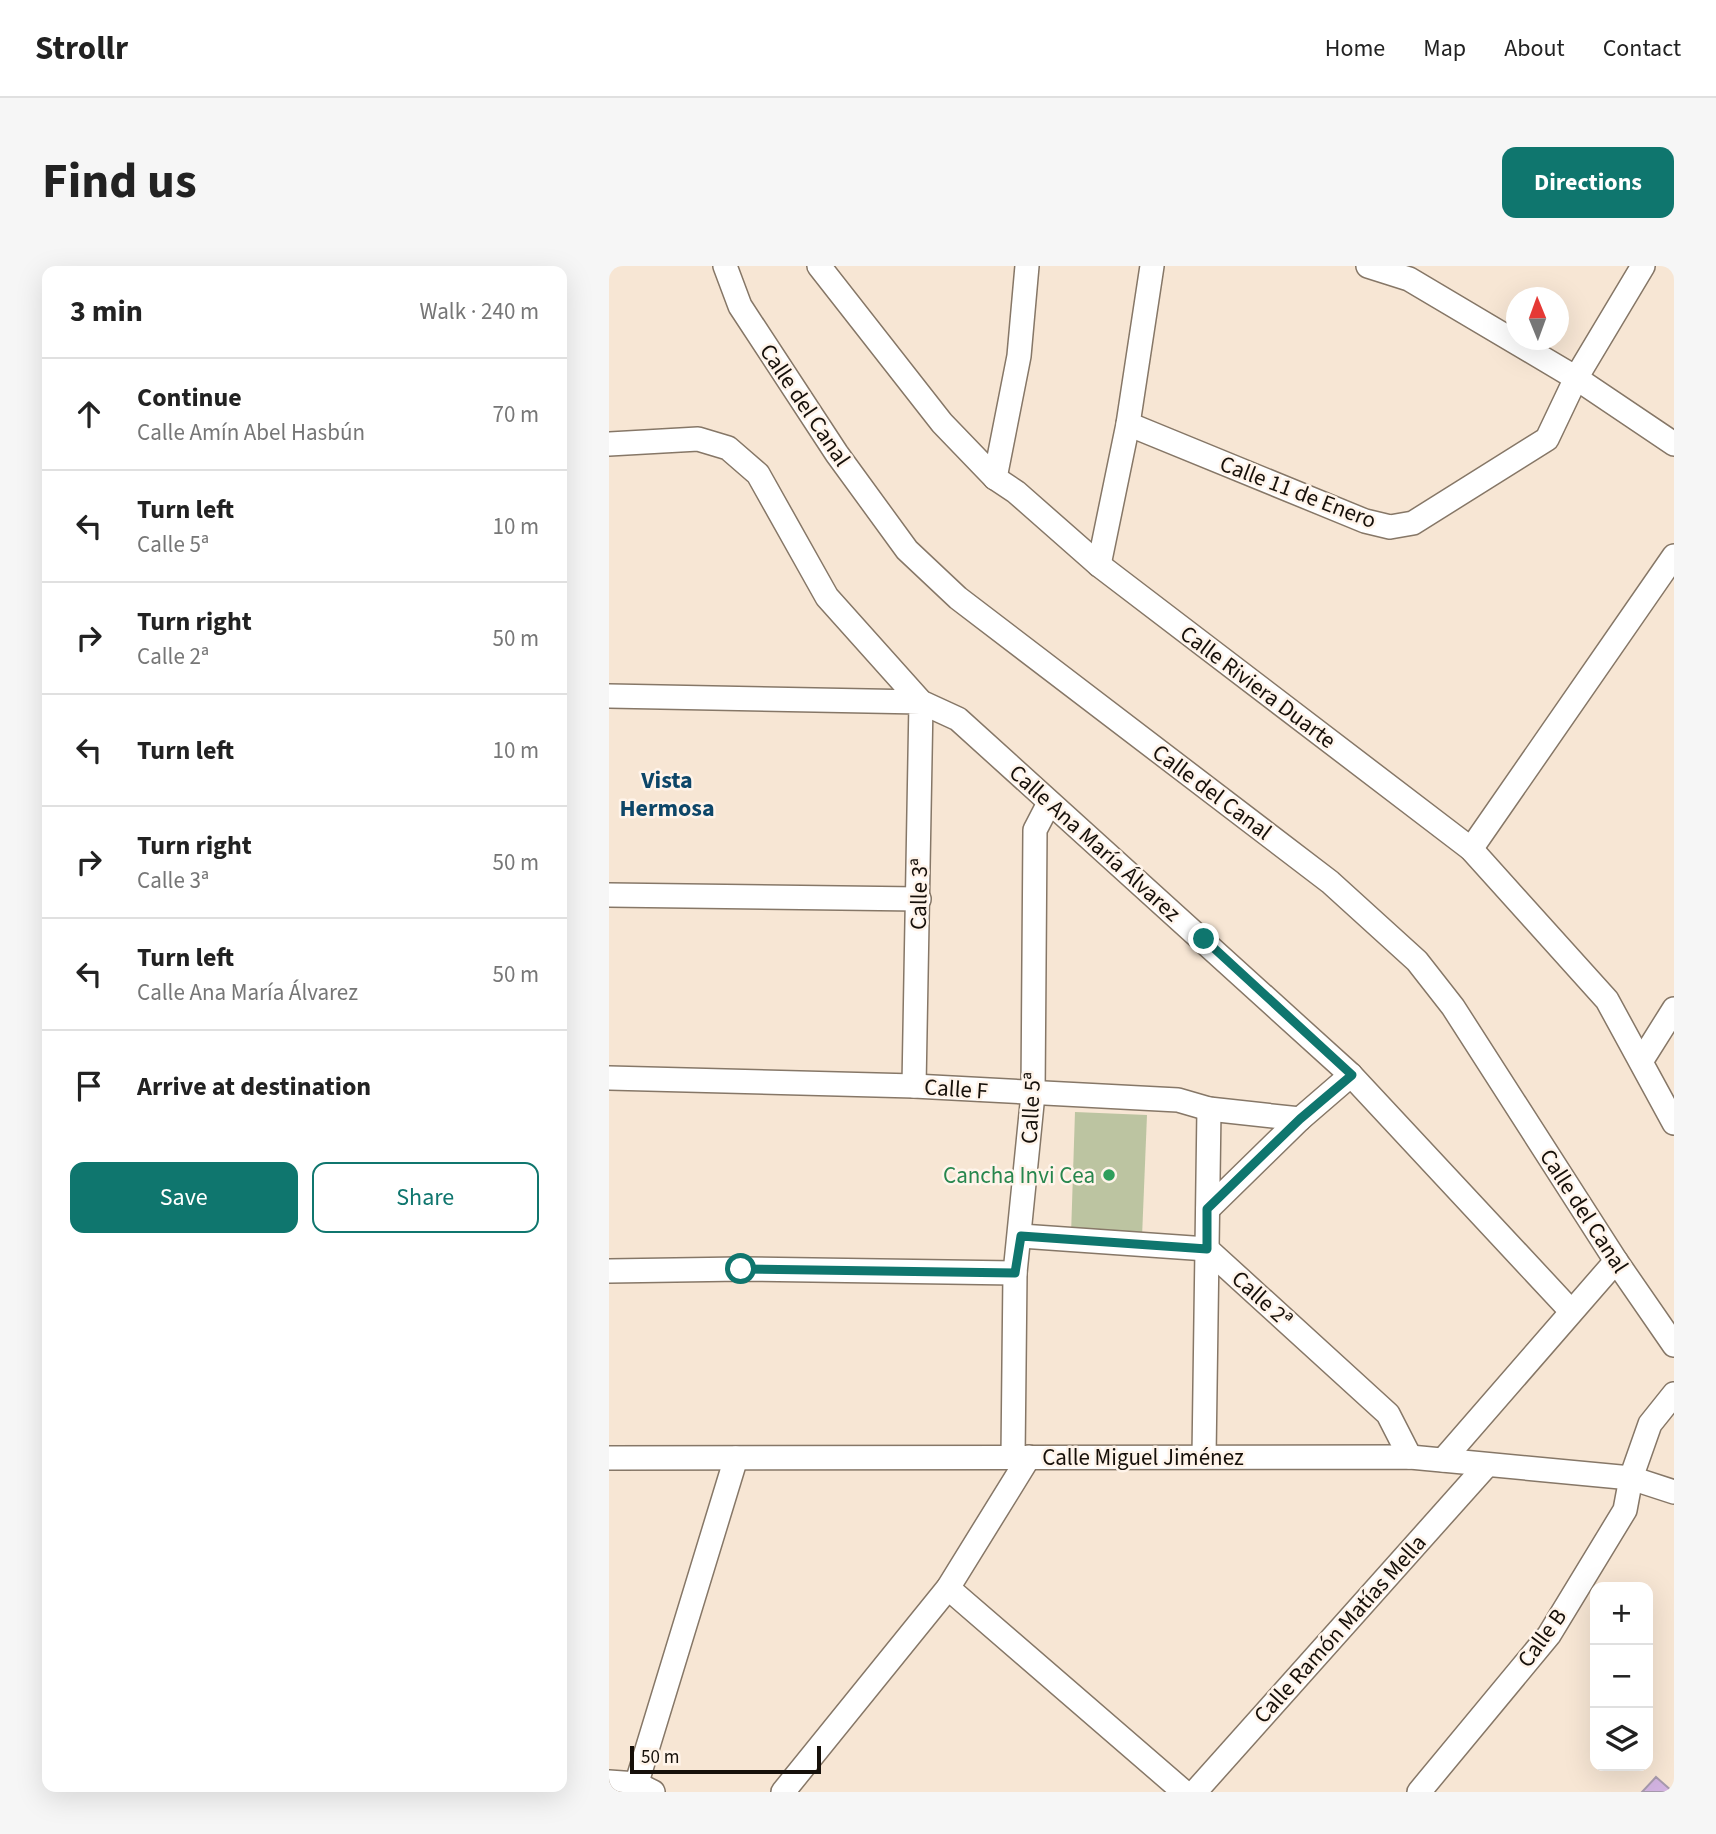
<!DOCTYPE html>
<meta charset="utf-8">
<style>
body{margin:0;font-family:"Source Sans 3",sans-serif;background:#f6f6f6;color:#222}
.controls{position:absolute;right:21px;bottom:21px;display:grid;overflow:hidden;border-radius:14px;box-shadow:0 7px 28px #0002}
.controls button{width:63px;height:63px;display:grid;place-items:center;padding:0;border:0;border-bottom:2px solid #e0e0e0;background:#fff;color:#222;font:35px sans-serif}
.compass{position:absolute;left:897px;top:21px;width:63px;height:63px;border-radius:50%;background:#fff;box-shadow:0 7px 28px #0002;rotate:359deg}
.scale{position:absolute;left:21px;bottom:18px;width:191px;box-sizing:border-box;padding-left:7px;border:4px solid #16100a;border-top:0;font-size:19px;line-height:24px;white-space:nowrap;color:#16100a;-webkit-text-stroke:5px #fff4ea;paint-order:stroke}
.stop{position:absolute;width:21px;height:21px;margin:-16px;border:5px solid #0f766e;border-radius:50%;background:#fff}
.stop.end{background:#0f766e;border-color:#fff;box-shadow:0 2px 7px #0008}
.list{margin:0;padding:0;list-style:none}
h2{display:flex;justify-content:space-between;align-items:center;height:91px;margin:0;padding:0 28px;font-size:30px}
h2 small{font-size:23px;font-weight:400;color:#767676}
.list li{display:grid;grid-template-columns:46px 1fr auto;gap:21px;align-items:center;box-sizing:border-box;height:112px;padding:0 28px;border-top:2px solid #e0e0e0}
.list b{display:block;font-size:26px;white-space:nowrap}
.list p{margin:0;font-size:23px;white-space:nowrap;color:#767676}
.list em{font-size:23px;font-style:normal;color:#767676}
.actions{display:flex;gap:14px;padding:21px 28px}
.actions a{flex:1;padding:16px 0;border:2px solid #0f766e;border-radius:14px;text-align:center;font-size:24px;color:#0f766e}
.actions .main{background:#0f766e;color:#fff}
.icon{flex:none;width:38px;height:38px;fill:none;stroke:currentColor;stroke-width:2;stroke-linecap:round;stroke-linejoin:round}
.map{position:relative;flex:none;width:1065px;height:1526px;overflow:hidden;border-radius:14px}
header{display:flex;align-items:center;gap:42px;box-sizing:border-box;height:98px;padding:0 35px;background:#fff;border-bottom:2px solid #e0e0e0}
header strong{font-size:33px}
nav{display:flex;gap:38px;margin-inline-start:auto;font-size:24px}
.intro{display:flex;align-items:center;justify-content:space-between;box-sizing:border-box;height:168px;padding:0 42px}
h1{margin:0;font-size:49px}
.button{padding:18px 32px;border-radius:14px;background:#0f766e;color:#fff;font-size:24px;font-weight:700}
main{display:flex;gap:42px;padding:0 42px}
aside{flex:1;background:#fff;border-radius:14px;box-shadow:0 7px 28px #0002}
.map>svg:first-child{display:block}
</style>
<header>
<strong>Strollr</strong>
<nav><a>Home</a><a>Map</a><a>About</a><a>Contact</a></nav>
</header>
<div class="intro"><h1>Find us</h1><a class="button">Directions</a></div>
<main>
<aside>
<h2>3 min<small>Walk · 240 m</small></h2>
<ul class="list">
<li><svg class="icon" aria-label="ahead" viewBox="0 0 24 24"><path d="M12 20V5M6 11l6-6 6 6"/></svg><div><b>Continue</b><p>Calle Amín Abel Hasbún</p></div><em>70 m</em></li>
<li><svg class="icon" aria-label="left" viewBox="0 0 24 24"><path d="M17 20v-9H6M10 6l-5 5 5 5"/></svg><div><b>Turn left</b><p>Calle 5ª</p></div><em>10 m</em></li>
<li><svg class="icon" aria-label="right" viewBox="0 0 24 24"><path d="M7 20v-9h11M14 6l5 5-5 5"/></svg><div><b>Turn right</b><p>Calle 2ª</p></div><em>50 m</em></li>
<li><svg class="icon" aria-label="left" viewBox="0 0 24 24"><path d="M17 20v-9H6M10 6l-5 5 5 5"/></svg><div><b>Turn left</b></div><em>10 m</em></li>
<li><svg class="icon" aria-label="right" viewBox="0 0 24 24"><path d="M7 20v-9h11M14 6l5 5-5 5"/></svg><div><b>Turn right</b><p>Calle 3ª</p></div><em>50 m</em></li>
<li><svg class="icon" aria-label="left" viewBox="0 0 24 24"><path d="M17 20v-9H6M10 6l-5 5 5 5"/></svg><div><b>Turn left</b><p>Calle Ana María Álvarez</p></div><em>50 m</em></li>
<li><svg class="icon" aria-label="arrive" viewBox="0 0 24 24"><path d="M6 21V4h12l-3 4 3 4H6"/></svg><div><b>Arrive at destination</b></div></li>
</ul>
<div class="actions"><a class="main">Save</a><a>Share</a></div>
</aside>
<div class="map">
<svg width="1065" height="1526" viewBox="0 0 1065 1526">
<rect width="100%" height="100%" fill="#f7e6d4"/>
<path fill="#bcc4a1" d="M466 846 538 849 533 971 462 969Z"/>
<path fill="#d2b3e1" stroke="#a79aad" stroke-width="2" d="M1047 1511 1064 1526H1033Z"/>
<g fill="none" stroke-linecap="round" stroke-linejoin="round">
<g stroke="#867767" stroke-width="26">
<g id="minor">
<path d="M116 0 131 40 228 188 298 284 349 332 721 616 808 695 844 741 1007 995 1065 1079"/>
<path d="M210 0 333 157 386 212 407 226 490 299 862 583 998 734 1065 857"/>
<path d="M759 0 800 13 967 112 1065 178"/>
<path d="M519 158 756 255 781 261 804 257 938 173 967 112 1034 0"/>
<path d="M0 178 89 173 119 182 149 208 218 331 312 436 349 453 742 809 961 1044"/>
<path d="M386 212 410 90 418 0"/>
<path d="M490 299 519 158 543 0"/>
<path d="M0 430 312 436 305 820"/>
<path d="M862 583 1065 290"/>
<path d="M0 629 310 633"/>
<path d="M1033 794 1065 743"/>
<path d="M0 812 305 820 569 834 600 843 691 853"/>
<path d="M599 943 691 853 742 809"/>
<path d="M412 970 598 983 779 1148 801 1191"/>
<path d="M0 1005 132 1003 406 1007"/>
<path d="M404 1191 406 1007 424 828 426 564 440 537"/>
<path d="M595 1191 600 843"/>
<path d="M0 1192 801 1191 1022 1212 1065 1226"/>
<path d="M834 1194 1007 995"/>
<path d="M339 1322 575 1526"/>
<path d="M0 1516 28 1518 44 1526"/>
<path d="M25 1526 127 1192"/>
<path d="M174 1526 339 1322 420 1191"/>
<path d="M586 1526 877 1200"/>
<path d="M810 1526 940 1369 1016 1244 1022 1212 1041 1158 1065 1128"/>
</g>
</g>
<use href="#minor" stroke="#fff" stroke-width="23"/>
</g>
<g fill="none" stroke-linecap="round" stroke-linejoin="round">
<path stroke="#0f766e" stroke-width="9" d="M132 1003 406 1007 412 970 598 983V943L691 853 743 809 595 673"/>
</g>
<circle fill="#2e9e5b" stroke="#fff4ea" stroke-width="2.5" cx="500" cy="909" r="7"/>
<g text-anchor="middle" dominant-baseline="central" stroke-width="5" stroke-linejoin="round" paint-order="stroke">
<g font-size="23" fill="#16100a" stroke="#fff4ea">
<text transform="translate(196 139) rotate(56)">Calle del Canal</text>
<text transform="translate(689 226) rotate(21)">Calle 11 de Enero</text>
<text transform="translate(649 421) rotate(37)">Calle Riviera Duarte</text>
<text transform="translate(603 526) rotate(37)">Calle del Canal</text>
<text transform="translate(486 577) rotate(42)">Calle Ana María Álvarez</text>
<text transform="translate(310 628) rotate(-89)">Calle 3ª</text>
<text transform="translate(347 823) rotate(4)">Calle F</text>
<text transform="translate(422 842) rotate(-87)">Calle 5ª</text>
<text transform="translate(975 945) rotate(57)">Calle del Canal</text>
<text transform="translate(653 1033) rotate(42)">Calle 2ª</text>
<text x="534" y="1191">Calle Miguel Jiménez</text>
<text transform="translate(731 1363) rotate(-48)">Calle Ramón Matías Mella</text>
<text transform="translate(933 1372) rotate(-54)">Calle B</text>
</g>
<g font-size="23" fill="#27864d" stroke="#fff4ea" text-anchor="end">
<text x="486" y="909">Cancha Invi Cea</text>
</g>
<g font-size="24" font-weight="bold" fill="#0d4668" stroke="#fff4ea">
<text x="58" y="514">Vista<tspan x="58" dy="28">Hermosa</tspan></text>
</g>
</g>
</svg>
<div class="controls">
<button>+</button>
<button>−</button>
<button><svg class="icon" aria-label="layers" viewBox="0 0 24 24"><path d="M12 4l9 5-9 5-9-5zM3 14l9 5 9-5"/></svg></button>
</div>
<svg class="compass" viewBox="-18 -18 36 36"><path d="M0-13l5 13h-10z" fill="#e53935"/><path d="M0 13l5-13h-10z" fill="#767676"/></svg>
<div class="scale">50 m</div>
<div class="stop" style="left:132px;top:1003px"></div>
<div class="stop end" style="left:595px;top:673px"></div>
</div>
</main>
